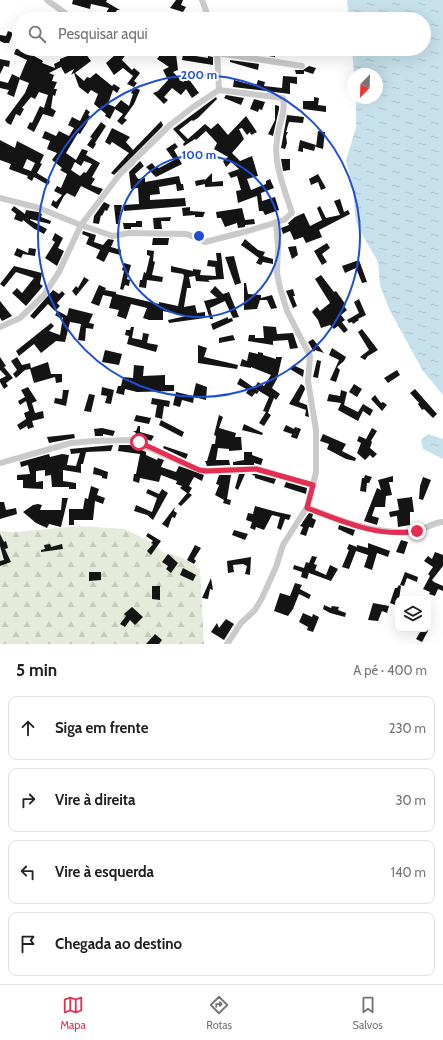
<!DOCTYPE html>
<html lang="pt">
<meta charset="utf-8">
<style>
body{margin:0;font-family:Cabin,sans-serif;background:#f6f6f6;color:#202124}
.controls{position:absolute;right:12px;bottom:12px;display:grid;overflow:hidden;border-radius:8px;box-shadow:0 4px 16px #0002}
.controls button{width:36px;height:36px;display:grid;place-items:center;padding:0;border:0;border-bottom:1px solid #e0e0e0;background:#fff;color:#202124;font:20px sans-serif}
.compass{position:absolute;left:347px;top:68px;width:36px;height:36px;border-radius:50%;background:#fff;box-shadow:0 4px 16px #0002;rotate:203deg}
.stop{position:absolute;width:12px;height:12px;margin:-9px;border:3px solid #e62d52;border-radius:50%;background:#fff}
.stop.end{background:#e62d52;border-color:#fff;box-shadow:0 1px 4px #0008}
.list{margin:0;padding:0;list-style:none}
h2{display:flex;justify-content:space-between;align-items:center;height:52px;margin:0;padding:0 16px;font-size:17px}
h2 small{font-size:13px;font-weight:400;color:#757577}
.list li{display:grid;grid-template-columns:26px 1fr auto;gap:12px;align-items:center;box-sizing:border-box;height:64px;margin:0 8px 8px;padding:0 8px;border:1px solid #e0e0e0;border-radius:8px}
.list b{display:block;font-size:15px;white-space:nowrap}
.list em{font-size:13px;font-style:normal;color:#757577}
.icon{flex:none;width:22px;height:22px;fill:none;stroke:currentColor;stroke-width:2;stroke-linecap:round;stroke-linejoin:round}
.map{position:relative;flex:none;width:443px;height:644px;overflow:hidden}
.search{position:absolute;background:#fff;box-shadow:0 4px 16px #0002;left:12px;right:12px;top:12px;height:44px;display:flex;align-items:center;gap:10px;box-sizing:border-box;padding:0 14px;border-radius:22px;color:#757577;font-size:15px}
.sheet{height:340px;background:#fff}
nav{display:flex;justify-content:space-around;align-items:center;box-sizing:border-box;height:56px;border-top:1px solid #e0e0e0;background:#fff;font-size:11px;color:#757577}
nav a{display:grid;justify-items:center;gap:2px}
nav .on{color:#e62d52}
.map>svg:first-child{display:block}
</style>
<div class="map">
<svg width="443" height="644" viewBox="0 0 443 644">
<defs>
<pattern id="forest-firs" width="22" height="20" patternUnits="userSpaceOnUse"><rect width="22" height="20" fill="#e5ebda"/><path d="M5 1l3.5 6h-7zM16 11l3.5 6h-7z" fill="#c5cabb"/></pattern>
<pattern id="water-ripples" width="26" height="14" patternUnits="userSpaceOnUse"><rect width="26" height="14" fill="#c6e1eb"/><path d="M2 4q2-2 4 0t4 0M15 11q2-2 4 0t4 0" fill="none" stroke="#aac1ca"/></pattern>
</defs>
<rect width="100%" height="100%" fill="#fff"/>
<path fill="url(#forest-firs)" d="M79 526 125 529 150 542 164 553 181 557 200 569 204 644H0V531L15 532Z"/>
<g fill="url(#water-ripples)">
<path d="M347 0H443V395L423 371 389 309 380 285 378 262 358 227 355 215 353 187 346 161 356 127V98H377V74H354L352 49H424V19H349Z"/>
<path d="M428 434 443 439V459L423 449 421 440Z"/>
</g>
<g fill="#141414" fill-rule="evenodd">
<path d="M73 0H107L106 2 120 10H117L113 17 106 13 109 8 91 4 90 9 72 4Z"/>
<path d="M176 0H183L181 5 186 7 183 12 170 8Z"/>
<path d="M8 31 13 33 9 43H4L0 41V35L6 36Z"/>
<path d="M16 49H22L43 61 42 63 55 68 54 64 60 61V59L83 50 91 61 75 73 84 81 87 77 90 78 96 73 112 86 114 84 120 88 117 93 113 90 108 104 115 107 121 100 129 106 133 94 131 93 134 87 140 90 134 104 124 118 127 120 122 125 117 121 123 114 115 109 110 119 105 116 106 114 94 104 98 94 91 90 88 94 79 87 74 73 71 75 74 69 65 74 61 67 49 73 54 75 52 81 57 82 54 89H57L55 96 53 95 51 108 56 111 53 117 43 114 34 132 27 128 30 122 32 123 40 106 44 108 48 95 39 92 35 99 31 97 22 108 24 109 20 116 16 114 11 125 7 123 5 120 25 93 29 83 19 79 27 60 14 54Z"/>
<path d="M108 49 128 51 122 60 132 70 134 68 140 73 134 81 137 83 134 87 127 84 133 76 123 68 114 75 106 63 115 55Z"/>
<path d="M232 49 275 51V57L232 51Z"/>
<path d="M176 54 178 70 173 72 183 82 188 78 199 93 192 98 186 89 181 95 172 88 164 97 168 100 164 104 153 93 158 91 168 80 163 70 169 67 157 59 160 55Z"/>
<path d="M183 54 208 58V56L213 57V65L182 60Z"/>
<path d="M0 59 10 61 9 67 4 66 0 74Z"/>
<path d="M230 60 259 64 258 70 230 62Z"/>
<path d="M309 66 316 68 313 74 304 71V74H296L295 70H303Z"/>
<path d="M12 74 20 78 14 97 7 94 9 90 0 88V81L8 83Z"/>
<path d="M283 76 297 77V84L290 83V94L233 87 234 80 256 86 258 80 265 82 264 86 282 88Z"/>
<path d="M226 95 244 98 241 105 224 98Z"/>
<path d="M216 97 217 99 198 118 193 121 192 120 179 130 188 139 205 124 211 129 218 123 228 135 246 116 257 132 251 135 250 132 247 135 242 128 239 129 244 139 232 153 240 161 252 156 258 176 247 179 251 190 266 184V181L270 179 274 188 261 193 262 201 275 197 279 210 265 215 263 211H259L257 196 238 203 236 191 241 190 237 176 231 178 228 173 239 169 231 162 226 167 223 161 228 157 214 149 217 143 206 131 196 140 195 139 184 146 183 144 185 142 173 129Z"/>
<path d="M314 97 319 98 318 105 326 106V112L303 109V101H314Z"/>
<path d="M254 99 265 102 262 110 259 109 258 112 250 109Z"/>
<path d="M275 105 279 106V109L273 136 268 134 275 120Z"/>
<path d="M86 109 90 112 88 115 90 116 87 123 80 134 78 133 66 153 76 160 82 149 88 151 86 155 100 163 92 177 95 179 91 185 103 189 99 195 81 186 75 197 67 193 64 196 57 209 51 205 53 200 56 202 62 195 54 191 57 186 61 188 67 174 60 170 62 168 52 160 57 153 47 149 50 141 42 138 45 131 56 136 59 131 69 136 74 128 68 125 72 117 80 121ZM84 161 92 164 86 173 84 172 80 176 71 170 75 162 81 166Z"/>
<path d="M287 115 304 117 303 123 289 122 286 132H288L286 136 287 143 285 149 281 148Z"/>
<path d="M161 121 163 125 162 127 114 175 111 173 129 153 112 142 110 145 105 142 112 128 130 137 126 142 133 150Z"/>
<path d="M101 122 106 126 95 143 96 144 93 149 87 145 92 138 90 137Z"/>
<path d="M318 131 325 132 323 149 316 147Z"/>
<path d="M0 140 15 148 17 141 44 155 40 163 42 164 37 173 50 181 48 185 34 177 32 181 27 178 28 176 9 169 11 164 0 160ZM27 159 35 163 31 171 23 168Z"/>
<path d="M300 140 316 145 314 151 303 148V152L298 151Z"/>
<path d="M175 143 178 147 174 150 182 164 156 177 146 167 152 163 156 168 157 167 159 168 174 160 166 149Z"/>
<path d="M281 159H290V170L283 171Z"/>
<path d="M140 161 144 166 135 174 138 179 145 178V182L179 176 181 184H183L184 190 177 191 176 184 159 187 160 194 150 195V200L185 198 186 206 124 211V205L139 204 138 188 131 189 129 172Z"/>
<path d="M212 173V182L223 181V186L205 187V184L196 186 195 181 205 179 204 181Z"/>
<path d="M318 174 326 188 321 190 318 182 311 185 309 179Z"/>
<path d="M340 199 344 212 348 210 350 214 319 230 322 237 306 243 303 237 294 240 290 231 283 234 281 228 289 225 288 223 295 217 304 213 310 226 322 220 317 208 320 206 326 218 340 215 334 201Z"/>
<path d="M104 202 110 205 107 211 105 210 102 216 101 215 99 224 93 223 94 216Z"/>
<path d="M114 205H122L118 224H116Z"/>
<path d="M14 206 25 214 26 210 38 212 42 214 41 217 51 221 50 224 30 219V220L47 229 44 234 33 228 23 220 22 222 14 219 16 214 11 210Z"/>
<path d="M190 207V211L205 212 203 217H195V215L183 216 182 208Z"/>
<path d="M242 208 245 220 254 219 255 224 245 225V227L238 228 237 223 225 227 221 218H217L216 212Z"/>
<path d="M171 217 170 221H161L162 229H154L153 218Z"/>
<path d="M136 221H142V227H131V229H124L123 223H136Z"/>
<path d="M83 231 96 235 94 242 103 245 108 239 114 240 111 247 121 250 120 255 109 252 104 262 96 258 100 250 86 244 89 237 82 234Z"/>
<path d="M55 233 63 238 58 248 64 251 57 266 45 258 55 242 52 240Z"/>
<path d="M153 238H169L168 245H152Z"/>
<path d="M245 239 258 250 265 252 263 256 273 259V264L263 262 261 265 256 263 259 258 241 245Z"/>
<path d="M327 243 330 248 322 254 327 262 322 265 314 251Z"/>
<path d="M296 246 298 255 292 259 288 247Z"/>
<path d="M17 248 28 253 29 248 36 249 35 256 23 254 21 258 14 255Z"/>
<path d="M147 250 154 251 153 261 155 262 152 275 163 277 162 282 147 280 146 288 139 287 140 280H142L144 272 146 273 150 256 147 255Z"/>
<path d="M216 253H221L224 279 208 280 210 282 196 281 195 276 189 277 191 288H187L184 307 195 305 197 313 205 312V318L169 323 168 320 186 316 163 311V320H149L143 318 147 308 131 304 126 319 117 316 119 310 109 308 112 297 103 295 99 306 91 303 99 285 106 288 105 290 116 292V294L146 301 159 304V302L178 306 184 276 183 274 171 272V266L193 271V269L201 270 200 275 216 276 215 267 207 266 208 260 217 261Z"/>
<path d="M234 256 241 283 235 285 225 257Z"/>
<path d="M359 260 367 282 362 283 356 268 345 273 342 266Z"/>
<path d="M124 263 131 265 127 279 130 280 129 286 125 285 123 290 120 289 124 271 122 270Z"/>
<path d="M14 266 42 273 40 284 43 286 26 306 12 293 17 288 22 293 34 278 16 272 4 287 0 284Z"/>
<path d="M321 275 334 292 336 291 346 305 344 306 347 310 341 315 345 320 342 322 348 330 344 333 338 326 334 329 330 325 321 328 318 320 312 312 317 307 320 311 330 303 315 279Z"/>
<path d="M84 277 89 280 76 296 72 291 76 286 78 288Z"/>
<path d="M244 283H246L248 294 261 295V298L272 295 277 308 271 309 267 300H260L257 309 244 310Z"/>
<path d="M215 286 223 294 229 292 239 317 233 318 225 301 210 308 213 319H210L204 301 217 298 210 292Z"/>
<path d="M293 289 295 296H293L297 306 293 308 286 291Z"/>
<path d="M53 290 59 294 62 291 65 294 57 303 60 306 55 311 48 304 34 319 30 316Z"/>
<path d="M359 299 366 315 358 319 359 320 353 324 352 322 349 323 347 320 359 313 354 302Z"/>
<path d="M0 301 12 316 2 321 0 318Z"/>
<path d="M69 308 93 314 89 323 94 324 93 329 86 328 85 341 78 340 81 324 70 322 65 342 56 341 41 353 34 344 19 356 16 351 51 323 54 326 49 331 60 335 63 317 61 319 55 315 58 311 67 316Z"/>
<path d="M228 317V319L232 318 233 321 213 330 211 324Z"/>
<path d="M263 326 276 327 277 334 293 333 298 348 290 349 288 340 273 341V345L248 341 249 335H255V338H264Z"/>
<path d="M131 327H134L132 338 142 340 143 333 149 334 147 343 158 345 156 352 127 344 129 336 125 335 126 330H130Z"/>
<path d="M362 329 378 350 368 356 365 360 360 357 369 350 358 332Z"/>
<path d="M233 335 235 340 219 343V338Z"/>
<path d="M313 339 324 353 315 350 314 352 308 342Z"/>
<path d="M198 345 207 348 204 357 238 365 237 369 198 363Z"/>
<path d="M332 348 346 357 344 361 337 367 340 370 336 382 330 380 339 360 329 355Z"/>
<path d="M105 350 122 354 119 365 102 362Z"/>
<path d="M249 352 258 354V352L263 353V355L276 359V357H282L277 379 272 388 280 394 276 400 274 398 268 413 271 415 264 426 259 423 266 412 263 411 269 397 254 388 258 382 264 386 271 375 251 367V368L240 366 242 359 247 361Z"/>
<path d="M0 357 6 366 4 367 13 378 6 383 8 386 4 389 0 382V379L6 376 0 370Z"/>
<path d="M17 357 22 365 30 363 31 368 48 362 51 374H62V382L56 383 55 377 34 383 30 369 25 370 16 378 13 374 17 370 11 361Z"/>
<path d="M317 360 321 361 318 378 313 377Z"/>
<path d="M134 365 144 366 143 376 165 375V385H174V391L137 392 125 389 124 395 116 393 118 386H121L123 377 133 378Z"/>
<path d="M293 365 304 370 303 377 290 369Z"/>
<path d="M397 370 400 375 388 383 384 378Z"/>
<path d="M240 378 259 391 257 394 255 393 252 397 246 393 248 390 237 384Z"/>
<path d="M196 383 207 387 206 400 194 397 193 403 182 400 180 407 173 405 176 392 193 396Z"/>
<path d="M301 384 304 386 305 389 299 402 307 405 309 417 305 416 306 410 289 404Z"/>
<path d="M354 384 362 389 357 397 349 392Z"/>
<path d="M28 387 37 401 32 403 35 413 43 411 44 418 32 421 34 427 28 429 27 426 20 430 17 425 26 419 24 413 29 411 26 401 20 405 18 401 25 397 21 390Z"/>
<path d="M102 387 114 390 111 404 105 403 107 396 101 395Z"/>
<path d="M415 389 437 414 433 418 424 409 422 410 418 404 419 403 410 393Z"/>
<path d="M63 390H69L66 406 54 403 55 398 62 399Z"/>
<path d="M341 390 347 392 344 405 358 412 363 404 373 410 370 416 363 411 358 421 338 410 341 403 327 401 329 394 340 396Z"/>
<path d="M89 394 95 395 91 412 84 411Z"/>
<path d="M375 395 381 403 383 402 387 405 382 411 371 399Z"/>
<path d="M152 398 170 401 169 407 164 406 162 419 155 417 157 405 151 404Z"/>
<path d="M136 415 151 418 149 424 134 421Z"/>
<path d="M219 415 223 417 219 428 236 433 235 437H241L242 450 229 451V449L218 448 216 460H229L230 465 207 466 205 461H207L212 444H215L216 436 214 435Z"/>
<path d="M161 420 184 432 182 437 159 425Z"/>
<path d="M244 424 263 433 262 435 242 430Z"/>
<path d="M286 425 294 429 295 427 301 429 297 439 291 437 292 434 283 431Z"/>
<path d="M138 426H140V432L154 436 151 441 142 437 139 439 135 437 136 433 133 431H136Z"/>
<path d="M102 428 115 431 113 436 103 434V436H95L94 429Z"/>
<path d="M372 428 377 431 371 441 372 442 370 448 377 454 373 458 370 455 365 460 357 453 361 443 357 441 359 436 366 439Z"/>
<path d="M74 434 75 438 49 443 47 437Z"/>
<path d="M323 434 346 444 342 451 356 458 355 461 346 459 327 449 329 444 320 441Z"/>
<path d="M113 445 111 451 86 452 83 464H81V473L63 470V481L76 483V489H69V487H52L51 475 45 476V470L36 471V482L43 481V489L23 488V480H17V475L30 474 28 465 21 467 20 462 49 454 50 457 62 454 69 455 67 465 76 466 80 453 71 454 70 449Z"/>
<path d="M119 445H130L146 452V455L157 460 158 458 164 460 161 467 176 472 179 466 204 475 202 481 194 477 189 486 192 488 189 493 192 495 181 506 178 504 187 493 180 488 182 486 176 484 177 481 161 475 159 482 140 478 139 483 133 481 134 474H136L140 454 118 451Z"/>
<path d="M164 446 188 454 186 459 163 448Z"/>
<path d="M244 452H252V455L263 459 261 465 254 463V465H233V462L244 460Z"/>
<path d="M94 467 108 472 107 479 102 478V476L93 474Z"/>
<path d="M239 474H245L238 490 235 488Z"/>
<path d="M251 474H256L276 479 274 484 255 478V476Z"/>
<path d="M219 475H231L227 499 231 500 230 505 223 503 224 500 215 495 219 485 216 484Z"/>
<path d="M365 475 372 477 369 483H367L366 492 360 491 362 478H364Z"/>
<path d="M393 476V482H389L392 495 386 496 385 507H375L372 516 379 518 377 525 364 521 377 488 381 490 378 480Z"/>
<path d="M423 477 431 480 423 500 419 499 420 486Z"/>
<path d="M286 482 307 488 306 494 284 487Z"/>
<path d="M91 486 99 489 97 495 105 498 103 504 95 501 93 520H74V525H69V509H83L85 498 88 499Z"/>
<path d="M148 489 159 494 162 489 168 493 153 520 147 515 134 511 136 505 152 512 157 498 146 493Z"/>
<path d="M412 497 414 512H410V525L398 527 397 516 390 517 389 512 399 510 397 499Z"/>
<path d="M62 498H68L61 527 49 524 47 528 36 523 23 512 33 505 38 504 42 505 40 510H61Z"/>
<path d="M0 502H4L6 510 16 508 17 514 0 519Z"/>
<path d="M255 506 277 512 291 515 289 520 285 519 281 530 277 528 280 517 272 515 264 530 256 527 255 530 250 528 252 522 246 520 248 513 253 514Z"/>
<path d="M175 507 174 511 177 513 175 518 172 517 168 528 162 524Z"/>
<path d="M309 513 313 514 312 518 316 520 313 528 309 527 306 536 300 534 303 527 300 526Z"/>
<path d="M339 525 355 530 353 536 338 529Z"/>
<path d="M234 530 248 534 245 540 232 535Z"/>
<path d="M148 533 161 541 151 555 147 551 153 544 151 543 153 541 146 536Z"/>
<path d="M0 534 4 542 6 541 8 548 5 549 11 562 0 566V561L4 560 0 546Z"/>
<path d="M401 540 408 542 404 554 396 552Z"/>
<path d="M368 543 390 551 388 557 377 553 372 570 364 567 368 555 356 551 349 569 342 567 349 550 347 549 349 544 357 547V545L368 548Z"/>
<path d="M50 544 51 547 62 544 63 549 41 552V550L45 549 44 545Z"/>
<path d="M195 545 201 548 194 559 196 561 194 564 187 560Z"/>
<path d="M435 552 443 555V566L432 580 434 582 443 586V591L438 589 435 596 429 594 430 592 423 589 430 576 428 574 433 567 424 561 428 556 432 559Z"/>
<path d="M168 554 178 563 171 573 166 569 168 566 162 562Z"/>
<path d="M312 556 317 557 314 564 317 565 315 570 326 575 330 565 338 569 331 581 309 573 307 579 301 577 302 572 293 569 294 565 304 568 306 562 309 563Z"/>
<path d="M251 557 250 575 245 574 247 566 243 564 233 565 234 572 228 573 227 561Z"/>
<path d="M183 568 196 575 193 581 180 575Z"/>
<path d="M89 572H101V580L89 581Z"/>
<path d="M405 572 418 577 417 582 407 578 404 586 400 585Z"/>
<path d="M211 578 213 590 210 589 208 599 202 598Z"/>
<path d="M295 583 302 585 300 589 311 595 309 599 299 594 293 609 288 616 274 611 280 593 290 596Z"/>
<path d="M399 585 401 586 398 606 390 603 395 588H397Z"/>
<path d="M152 586H160V600L152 599Z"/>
<path d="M373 603 389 606 387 613 382 611 378 621 368 620Z"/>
<path d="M324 605 331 608 332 606 339 607 338 610 346 613 345 617 330 613 323 609Z"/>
<path d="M132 607 143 617 135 625 130 620 125 627 120 624 126 616 124 614Z"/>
<path d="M303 613 312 617 313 614 319 617 313 632 307 630 308 627 299 622Z"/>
<path d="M226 619 234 624 224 640 211 632 217 623 219 628Z"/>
<path d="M422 629H429L422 642 416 639Z"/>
<path d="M155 634 162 640 159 644H146Z"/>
</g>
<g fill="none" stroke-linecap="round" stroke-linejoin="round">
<g stroke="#cacaca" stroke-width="6">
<path d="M47 0 73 19"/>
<path d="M202 0 209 19"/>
<path d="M207 15 243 19"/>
<path d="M141 49 157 51 191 49 302 66"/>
<path d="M217 50 219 90"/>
<path d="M0 198 39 208 78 224 113 236 129 233 187 234 205 242 248 231 284 220 292 213C285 190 273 164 277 140 278 125 286 114 283 98L219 90 193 107 170 125 120 174 81 225 59 272 44 295 20 318 0 327"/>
<path d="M276 222 278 246 277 273 280 288 287 311 310 356 308 381 316 430V472L313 485"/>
<path d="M0 463 71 443 94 441 131 440 199 470 206 471 257 469 313 485 307 507 283 545 276 567 262 598 255 610 241 623 227 644"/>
<path d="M307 507C340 521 374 534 411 532 423 532 431 522 443 522"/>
</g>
</g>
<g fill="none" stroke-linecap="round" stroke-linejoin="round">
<path stroke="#e62d52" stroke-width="5" d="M139 442 199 470 206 471 256 469 313 485 307 508C341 521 379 538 417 531"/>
</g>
<g fill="none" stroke="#1d4ed8" stroke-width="2">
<circle cx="199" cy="236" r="81"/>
<circle cx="199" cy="236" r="161"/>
</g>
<circle cx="199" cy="236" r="6" fill="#1d4ed8" stroke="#fff" stroke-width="2"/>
<g font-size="12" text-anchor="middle" font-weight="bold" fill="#1d4ed8" stroke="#fff" stroke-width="4" stroke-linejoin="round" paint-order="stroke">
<text x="199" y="79">200 m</text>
<text x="199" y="159">100 m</text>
</g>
</svg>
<div class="controls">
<button><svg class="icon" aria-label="layers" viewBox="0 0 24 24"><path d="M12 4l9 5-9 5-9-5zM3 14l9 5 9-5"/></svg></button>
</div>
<svg class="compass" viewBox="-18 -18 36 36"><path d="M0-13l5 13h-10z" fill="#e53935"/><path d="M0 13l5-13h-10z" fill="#757577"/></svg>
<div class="stop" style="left:139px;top:442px"></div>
<div class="stop end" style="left:417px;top:531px"></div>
<div class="search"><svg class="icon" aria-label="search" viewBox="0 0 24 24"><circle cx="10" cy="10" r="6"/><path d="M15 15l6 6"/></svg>Pesquisar aqui</div>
</div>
<section class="sheet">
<h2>5 min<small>A pé · 400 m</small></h2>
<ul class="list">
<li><svg class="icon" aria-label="ahead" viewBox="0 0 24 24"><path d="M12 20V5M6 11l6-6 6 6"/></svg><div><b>Siga em frente</b></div><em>230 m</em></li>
<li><svg class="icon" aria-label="right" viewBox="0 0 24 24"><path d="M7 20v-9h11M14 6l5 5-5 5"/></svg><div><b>Vire à direita</b></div><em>30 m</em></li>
<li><svg class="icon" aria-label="left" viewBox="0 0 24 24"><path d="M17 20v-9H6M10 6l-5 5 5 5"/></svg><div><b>Vire à esquerda</b></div><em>140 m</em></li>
<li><svg class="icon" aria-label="arrive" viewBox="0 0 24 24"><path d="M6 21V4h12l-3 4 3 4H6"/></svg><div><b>Chegada ao destino</b></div></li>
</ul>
</section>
<nav>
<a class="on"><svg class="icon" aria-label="map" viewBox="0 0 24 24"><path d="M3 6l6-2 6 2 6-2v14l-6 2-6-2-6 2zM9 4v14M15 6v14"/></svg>Mapa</a>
<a><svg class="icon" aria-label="directions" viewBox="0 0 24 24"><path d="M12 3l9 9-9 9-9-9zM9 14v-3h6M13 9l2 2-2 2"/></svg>Rotas</a>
<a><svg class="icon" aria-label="saved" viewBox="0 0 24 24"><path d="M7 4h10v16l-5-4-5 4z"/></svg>Salvos</a>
</nav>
